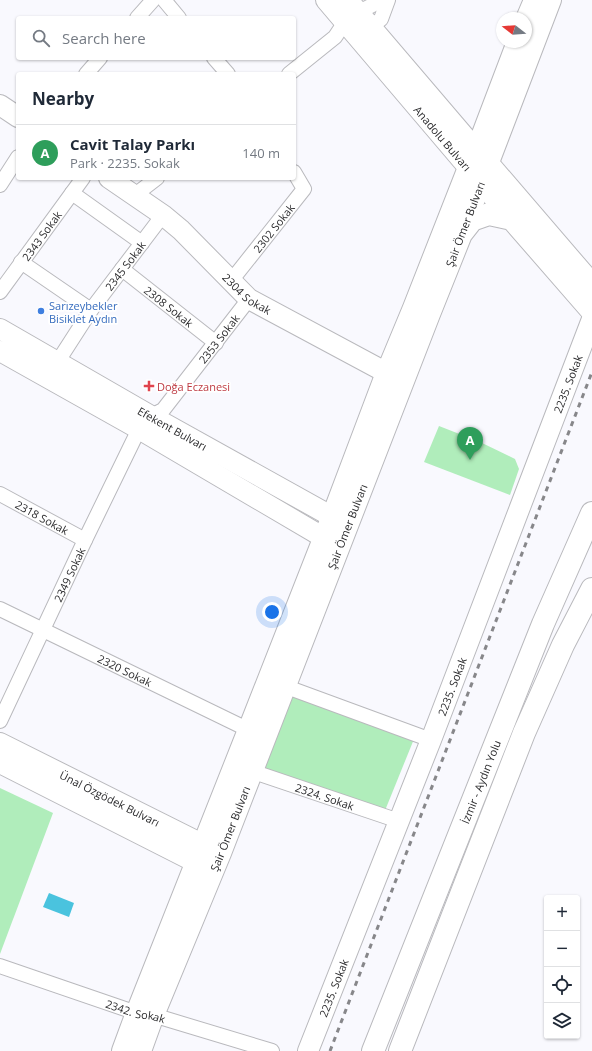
<!DOCTYPE html>
<meta charset="utf-8">
<style>
body{margin:0;font-family:"Open Sans",sans-serif;background:#f2f2f3;color:#1f2937}
.controls{position:absolute;right:12px;bottom:12px;display:grid;overflow:hidden;border-radius:4px;box-shadow:0 1px 3px #0004}
.controls button{width:36px;height:36px;display:grid;place-items:center;padding:0;border:0;border-bottom:1px solid #e0e1e3;background:#fff;color:#1f2937;font:20px sans-serif}
.compass{position:absolute;left:496px;top:12px;width:36px;height:36px;border-radius:50%;background:#fff;box-shadow:0 1px 3px #0004;rotate:287deg}
.you{position:absolute;left:272px;top:612px;width:14px;height:14px;margin:-10px;border:3px solid #fff;border-radius:50%;background:#1a73e8;box-shadow:0 0 0 6px #1a73e833}
.badge{display:grid;place-items:center;width:26px;height:26px;border-radius:50%;background:#2a6651;color:#fff;font-size:13px;font-weight:700}
.pin{position:absolute;translate:-50% -33px;filter:drop-shadow(0 1px 2px #0008)}
.pin::after{content:'';position:absolute;top:21px;width:14px;height:12px;background:inherit;clip-path:polygon(0 0,100% 0,50% 100%)}
.list{margin:0;padding:0;list-style:none}
h2{display:flex;justify-content:space-between;align-items:center;height:52px;margin:0;padding:0 16px;font-size:17px}
h2 small{font-size:13px;font-weight:400;color:#747a83}
.list li{display:grid;grid-template-columns:26px 1fr auto;gap:12px;align-items:center;box-sizing:border-box;height:56px;padding:0 16px;border-top:1px solid #e0e1e3}
.list b{display:block;font-size:15px;white-space:nowrap}
.list p{margin:0;font-size:13px;white-space:nowrap;color:#747a83}
.list em{font-size:13px;font-style:normal;color:#747a83}
.icon{flex:none;width:22px;height:22px;fill:none;stroke:currentColor;stroke-width:2;stroke-linecap:round;stroke-linejoin:round}
.map{position:relative;flex:none;width:592px;height:1051px;overflow:hidden}
.search{position:absolute;background:#fff;box-shadow:0 1px 3px #0004;left:16px;top:16px;width:280px;height:44px;display:flex;align-items:center;gap:10px;box-sizing:border-box;padding:0 14px;border-radius:4px;color:#747a83;font-size:15px}
.panel{position:absolute;background:#fff;box-shadow:0 1px 3px #0004;left:16px;top:72px;width:280px;height:108px;border-radius:4px}
.map>svg:first-child{display:block}
</style>
<div class="map">
<svg width="592" height="1051" viewBox="0 0 592 1051">
<rect width="100%" height="100%" fill="#f9f9fe"/>
<g fill="#b0edbb">
<path d="M439 426 480 442 515 459 519 469 510 495 424 462Z"/>
<path d="M294 693 414 739 384 813 264 769Z"/>
<path d="M0 788 53 813 0 954Z"/>
</g>
<path fill="#4ac3de" d="M49 893 74 903 69 917 43 907Z"/>
<g fill="none" stroke-linecap="round" stroke-linejoin="round">
<g stroke="#b9b9bd" stroke-width="16">
<g id="street">
<path d="M164 0 179 18"/>
<path d="M137 18 153 0"/>
<path d="M364 33 381 19 388 0"/>
<path d="M214 58 228 74"/>
<path d="M86 74 100 58"/>
<path d="M289 74 335 37 345 22 359 12 382 0"/>
<path d="M0 185 18 157"/>
<path d="M72 193 142 243"/>
<path d="M135 195 157 178"/>
<path d="M21 262 91 310"/>
<path id="s1" d="M122 269 216 343"/>
<path id="s2" d="M231 281 304 189 294 172"/>
<path id="s3" d="M0 292 83 178"/>
<path id="s4" d="M53 369 91 310 163 215"/>
<path id="s5" d="M0 494 85 540"/>
<path id="s6" d="M0 609 249 730"/>
<path d="M284 686 431 740"/>
<path id="s7" d="M0 721 85 540 139 429 151 416 163 410 249 299"/>
<path id="s8" d="M251 771 399 821"/>
<path id="s9" d="M0 966 137 1013 153 1015 272 1051"/>
</g>
</g>
<g stroke="#b9b9bd" stroke-width="22">
<g id="secondary">
<path id="s10" d="M326 0 512 219"/>
<path d="M348 0 476 150 517 42"/>
<path d="M526 19 534 0"/>
<path d="M0 105 18 117"/>
<path id="s11" d="M109 178 163 215 181 230 249 299 387 373 402 380"/>
<path d="M462 233 551 0"/>
<path id="s12" d="M0 329 151 416 347 525"/>
<path d="M0 351 139 429 338 546"/>
<path id="s13" d="M0 743 218 852"/>
<path d="M0 763 211 870"/>
<path id="s14" d="M308 1051 431 740 592 319"/>
</g>
</g>
<g stroke="#b9b9bd" stroke-width="24">
<g id="primary">
<path d="M123 1051 137 1013 249 730 333 516 387 373 414 308 476 150 592 285"/>
<path id="s15" d="M140 1051 153 1015 220 853 429 314 461 234 472 220 489 214 512 219 592 311"/>
</g>
</g>
<g stroke="#b9b9bd" stroke-width="24">
<g id="highway">
<path id="s16" d="M373 1051 543 624 592 513"/>
<path d="M400 1051 524 733 563 645 592 589"/>
</g>
</g>
<use href="#street" stroke="#fff" stroke-width="14"/>
<use href="#secondary" stroke="#fff" stroke-width="20"/>
<use href="#primary" stroke="#fff" stroke-width="22"/>
<use href="#highway" stroke="#fff" stroke-width="22"/>
<path stroke="#87878a" stroke-width="3" stroke-dasharray="5 5" stroke-linecap="butt" d="M330 1051 592 372"/>
</g>
<circle fill="#3f7fe0" stroke="#fff" stroke-width="1.5" cx="41" cy="311" r="4"/>
<path fill="#e0444e" stroke="#fff" stroke-width="1.5" d="M147 380h4v4h4v4h-4v4h-4v-4h-4v-4h4z"/>
<g text-anchor="middle" dominant-baseline="central" stroke-width="3.5" stroke-linejoin="round" paint-order="stroke">
<g font-size="11" fill="#2b2b2d" stroke="#fff">
<text stroke="none"><textPath href="#s10" startOffset="181">Anadolu Bulvarı</textPath></text>
<text transform="translate(465 224) rotate(-69)">Şair Ömer Bulvarı</text>
<text stroke="none"><textPath href="#s2" startOffset="68">2302 Sokak</textPath></text>
<text stroke="none"><textPath href="#s3" startOffset="70">2343 Sokak</textPath></text>
<text stroke="none"><textPath href="#s4" startOffset="126">2345 Sokak</textPath></text>
<text stroke="none"><textPath href="#s11" startOffset="181">2304 Sokak</textPath></text>
<text stroke="none"><textPath href="#s1" startOffset="60">2308 Sokak</textPath></text>
<text stroke="none"><textPath href="#s7" startOffset="445">2353 Sokak</textPath></text>
<text stroke="none"><textPath href="#s14" startOffset="716">2235. Sokak</textPath></text>
<text stroke="none"><textPath href="#s12" startOffset="199">Efekent Bulvarı</textPath></text>
<text stroke="none"><textPath href="#s5" startOffset="48">2318 Sokak</textPath></text>
<text stroke="none"><textPath href="#s15" startOffset="564">Şair Ömer Bulvarı</textPath></text>
<text stroke="none"><textPath href="#s7" startOffset="162">2349 Sokak</textPath></text>
<text stroke="none"><textPath href="#s6" startOffset="139">2320 Sokak</textPath></text>
<text stroke="none"><textPath href="#s14" startOffset="392">2235. Sokak</textPath></text>
<text stroke="none"><textPath href="#s16" startOffset="290">İzmir - Aydın Yolu</textPath></text>
<text stroke="none"><textPath href="#s8" startOffset="78">2324. Sokak</textPath></text>
<text stroke="none"><textPath href="#s13" startOffset="123">Ünal Özgödek Bulvarı</textPath></text>
<text stroke="none"><textPath href="#s15" startOffset="240">Şair Ömer Bulvarı</textPath></text>
<text stroke="none"><textPath href="#s14" startOffset="68">2235. Sokak</textPath></text>
<text stroke="none"><textPath href="#s9" startOffset="143">2342. Sokak</textPath></text>
</g>
<g font-size="11" fill="#366cbe" stroke="#fff" text-anchor="start">
<text x="49" y="305">Sarızeybekler<tspan x="49" dy="13">Bisiklet Aydın</tspan></text>
</g>
<g font-size="11" fill="#be3a42" stroke="#fff" text-anchor="start">
<text x="157" y="386">Doğa Eczanesi</text>
</g>
</g>
</svg>
<div class="controls">
<button>+</button>
<button>−</button>
<button><svg class="icon" aria-label="locate" viewBox="0 0 24 24"><circle cx="12" cy="12" r="6"/><path d="M12 2v4M12 18v4M2 12h4M18 12h4"/></svg></button>
<button><svg class="icon" aria-label="layers" viewBox="0 0 24 24"><path d="M12 4l9 5-9 5-9-5zM3 14l9 5 9-5"/></svg></button>
</div>
<svg class="compass" viewBox="-18 -18 36 36"><path d="M0-13l5 13h-10z" fill="#e53935"/><path d="M0 13l5-13h-10z" fill="#747a83"/></svg>
<div class="you"></div>
<div class="pin badge" style="left:470px;top:460px;background:#2e9e5b">A</div>
<div class="search"><svg class="icon" aria-label="search" viewBox="0 0 24 24"><circle cx="10" cy="10" r="6"/><path d="M15 15l6 6"/></svg>Search here</div>
<section class="panel">
<h2>Nearby<small></small></h2>
<ul class="list">
<li><span class="badge" style="background:#2e9e5b">A</span><div><b>Cavit Talay Parkı</b><p>Park · 2235. Sokak</p></div><em>140 m</em></li>
</ul>
</section>
</div>
